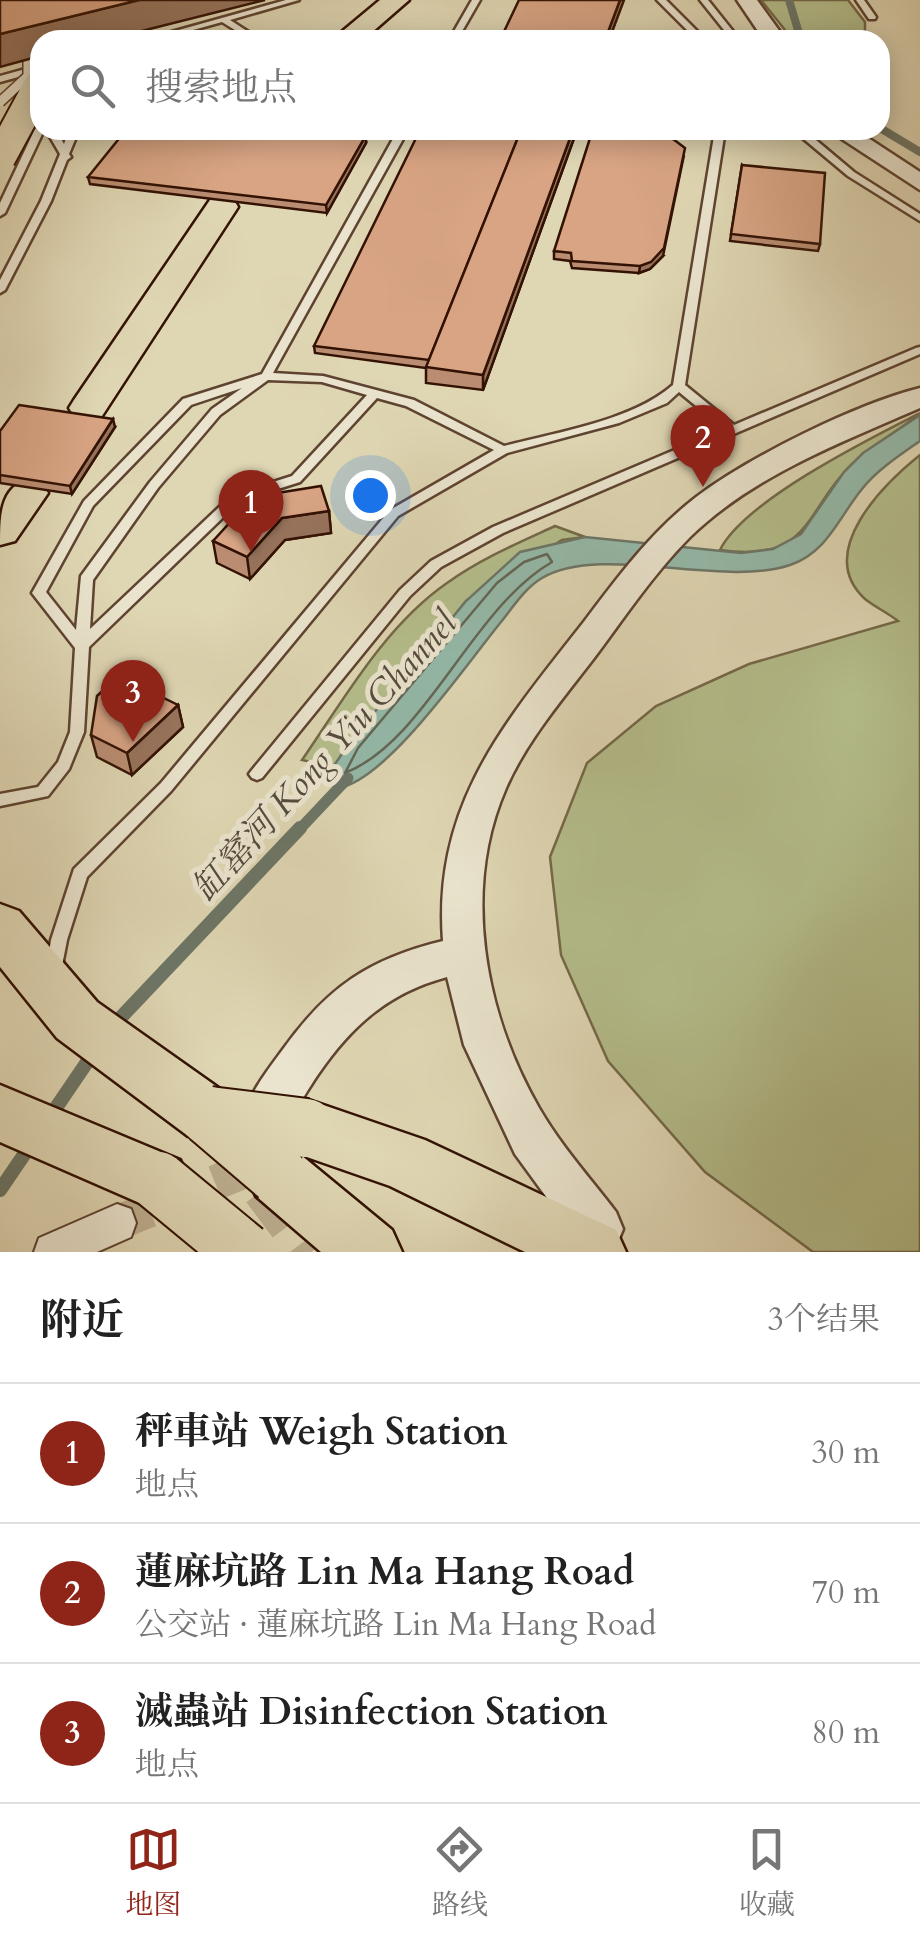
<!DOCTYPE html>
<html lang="zh">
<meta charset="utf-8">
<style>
body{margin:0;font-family:Cardo,"Noto Serif SC",serif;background:#f6f6f6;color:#222}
.you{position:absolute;left:370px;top:495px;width:35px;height:35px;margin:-25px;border:8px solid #fff;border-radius:50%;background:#1a73e8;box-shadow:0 0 0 15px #1a73e833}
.badge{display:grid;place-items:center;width:65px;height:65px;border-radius:50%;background:#8f2418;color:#fff;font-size:32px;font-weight:700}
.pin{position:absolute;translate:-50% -82px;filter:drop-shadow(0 2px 5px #0008)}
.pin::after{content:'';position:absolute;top:52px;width:35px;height:30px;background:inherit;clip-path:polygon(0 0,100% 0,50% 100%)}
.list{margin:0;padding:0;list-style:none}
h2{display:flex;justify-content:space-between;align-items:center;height:130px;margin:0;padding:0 40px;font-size:42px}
h2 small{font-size:32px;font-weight:400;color:#767676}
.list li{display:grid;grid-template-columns:65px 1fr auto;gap:30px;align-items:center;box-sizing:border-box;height:140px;padding:0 40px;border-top:2px solid #e0e0e0}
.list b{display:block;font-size:38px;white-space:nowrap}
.list p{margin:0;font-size:32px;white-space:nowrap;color:#767676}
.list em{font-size:32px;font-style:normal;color:#767676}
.icon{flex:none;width:55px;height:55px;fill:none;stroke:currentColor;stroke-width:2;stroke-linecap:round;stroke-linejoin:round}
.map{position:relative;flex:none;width:920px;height:1252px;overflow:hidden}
.search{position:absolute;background:#fff;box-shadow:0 5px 25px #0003;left:30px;right:30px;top:30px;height:110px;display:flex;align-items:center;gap:25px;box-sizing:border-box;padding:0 35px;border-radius:30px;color:#767676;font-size:38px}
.sheet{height:550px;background:#fff}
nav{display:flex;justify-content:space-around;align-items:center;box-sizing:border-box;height:140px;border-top:2px solid #e0e0e0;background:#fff;font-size:28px;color:#767676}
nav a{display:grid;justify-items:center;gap:5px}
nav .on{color:#8f2418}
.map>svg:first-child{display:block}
</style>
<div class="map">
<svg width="920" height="1252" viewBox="0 0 920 1252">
<rect width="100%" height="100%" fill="#dfd6b3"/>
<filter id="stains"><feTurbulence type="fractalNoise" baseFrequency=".002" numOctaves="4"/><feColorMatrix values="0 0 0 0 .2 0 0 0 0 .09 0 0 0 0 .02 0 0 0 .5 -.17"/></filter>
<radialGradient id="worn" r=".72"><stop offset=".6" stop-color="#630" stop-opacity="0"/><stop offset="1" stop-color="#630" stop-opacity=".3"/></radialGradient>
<g fill="#b4bd8b" stroke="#746848" stroke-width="2.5">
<path d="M761 0H848L865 22V40H793Z"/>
<path d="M920 413C900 431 873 444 852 464 803 512 812 563 720 550 744 501 869 439 920 413Z"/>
<path d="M920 455V1252H813L705 1172 608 1061 561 955 550 857 587 763 656 706 749 664 898 621C888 613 875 607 865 599 814 552 884 484 920 455Z"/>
<path d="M555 526 585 537 562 540 466 601 333 767 302 760C344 699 385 626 447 583 480 559 518 543 555 526Z"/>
</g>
<path fill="#94b9a9" stroke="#6d7667" stroke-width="2.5" d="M920 415V441C900 455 877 470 862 489 839 517 827 553 790 565 721 588 601 543 542 578 525 588 513 607 501 622 468 662 387 781 338 788L333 767 350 742 466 601 520 552 585 537 741 553 773 549 801 534 844 472 863 453Z"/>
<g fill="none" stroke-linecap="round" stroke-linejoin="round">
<path stroke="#646656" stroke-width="2.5" d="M547 554 552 562C472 608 426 741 345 773L358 748 497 583 524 562Z"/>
<g stroke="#6d7667" stroke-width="8">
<path d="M789 0 801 40"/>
<path d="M880 128 920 152"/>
</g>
<path stroke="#6d7667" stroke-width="11" d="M298 831 348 778"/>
<g stroke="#6d7667" stroke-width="14">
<path d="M109 1030 300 828"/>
<path d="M47 1121 96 1049"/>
<path d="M0 1190 34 1140"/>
</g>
<path stroke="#bdaf90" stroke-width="35" stroke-dasharray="35 18" stroke-linecap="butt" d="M117 1223 251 1168"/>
<path stroke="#bdaf90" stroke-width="44" stroke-dasharray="44 22" stroke-linecap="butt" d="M264 1189 311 1252"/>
<g stroke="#5e4330" stroke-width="5">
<g id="service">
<path d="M286 0H299L230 20 261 40H251L222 22 157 40H143Z"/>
<path d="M472 0H480L457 40H449Z"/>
<path d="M657 0H666L706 40H697Z"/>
<path d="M700 0H708L740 40H732Z"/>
<path d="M856 0H864L876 17 875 19H869Z"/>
<path d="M40 65V71L0 82V76Z"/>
<path d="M40 126V130H44L5 213 0 216V203L35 129Z"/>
<path d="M46 130H56L64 144 69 130H79L69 154 71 157 67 160 51 201 5 290 0 293V280L41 201 60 154Z"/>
<path d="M398 130H408L273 373 323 376 414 400 504 446C557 432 632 421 673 385L715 130H725L685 385 734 425 916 348 920 347V354L503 533 441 567 410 596 262 778 257 780 252 778 249 774 252 770 400 590 431 561 493 527 724 429 679 392 667 403 619 423 507 453 398 516 171 791 87 877 67 940 60 976 54 978 48 976 46 971 51 940 74 869 161 783 390 510 494 450 406 406 377 398 300 482 240 501 89 647 84 732 69 769 48 796 0 806V794L38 787 58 762 70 732 75 648 32 593 84 501 183 399 262 374ZM268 380 322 382 367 395 292 476 232 495 90 629 93 580 158 488 220 415ZM242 388 212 409 150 482 81 576 76 630 46 592 93 506 191 405Z"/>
<path d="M793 130H804L854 172 920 214V221L848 176Z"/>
</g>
</g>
<g stroke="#5e4330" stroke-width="4">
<path id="minor" d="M117 1204 131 1209 136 1223 131 1237 97 1252H34L39 1238Z"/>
</g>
<g stroke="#5e4330" stroke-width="5">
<g id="tertiary">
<path d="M737 0H757L786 40H764Z"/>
<path d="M828 130H856L920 172V190Z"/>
<path d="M920 388V408C840 443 754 475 690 537 652 575 623 620 591 662 561 701 526 742 506 788 461 891 485 1014 539 1108 561 1146 590 1178 616 1212L623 1229 616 1246 603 1252 582 1246 515 1154 464 1045 447 977C390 992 353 1024 319 1073 304 1094 294 1120 269 1130L253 1123 246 1108C255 1086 270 1067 284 1048 328 987 369 959 443 941 433 804 504 724 583 623 617 578 650 533 695 498 747 458 856 404 920 388Z"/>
</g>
</g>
<g stroke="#331204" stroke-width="5">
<g id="trunk">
<path d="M380 0H409L363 40H332Z"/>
<path d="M222 197 234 200 238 207 102 416 88 420 74 416 69 408 74 400 210 200Z"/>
<path d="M27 480 42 483 48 493 15 541 0 545C0 517 0 488 27 480Z"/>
<path d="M0 904 19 911 97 1002 230 1096 239 1116 230 1136 209 1144 188 1136 57 1038 0 967Z"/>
<path d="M0 1085 180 1160 189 1181 180 1202 158 1211 0 1142Z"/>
<path d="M306 1099 425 1140 616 1230 626 1252H525L390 1186 301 1155 392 1230 402 1252H321L256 1196 247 1175 256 1154 278 1145 285 1148 276 1128 285 1108Z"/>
</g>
</g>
<use href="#service" fill="#eae4ce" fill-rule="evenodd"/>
<use href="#minor" fill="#eae4ce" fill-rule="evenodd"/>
<use href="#tertiary" fill="#eae4ce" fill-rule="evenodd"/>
<use href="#trunk" fill="#dfd6b3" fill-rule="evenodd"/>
<g stroke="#5e4330" stroke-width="12" stroke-linecap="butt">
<path id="service-bridge" d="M0 102 28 76V59"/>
</g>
<g stroke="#331204" stroke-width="34" stroke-linecap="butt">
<path id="trunk-bridge-far1" d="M0 158 40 84"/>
</g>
<g stroke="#331204" stroke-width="62" stroke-linecap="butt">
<g id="trunk-bridge">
<path d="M209 1116 306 1128"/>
<path d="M209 1116 278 1175"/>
<path d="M158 1181 244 1252"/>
</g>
</g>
<use href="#service-bridge" stroke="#eae4ce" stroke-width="9"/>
<use href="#trunk-bridge-far1" stroke="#dfd6b3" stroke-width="30"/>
<use href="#trunk-bridge" stroke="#dfd6b3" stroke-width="58"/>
</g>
<g fill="#ba8d72" stroke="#331204" stroke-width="2.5">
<path d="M577 130 483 390 426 383V368L315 353 314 346Z"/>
<path d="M366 143 327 213 90 184 88 177Z"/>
<path d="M742 165 820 244 818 251 730 241Z"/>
<path d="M554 251 663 256 650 269 639 273 572 268 570 261 554 259Z"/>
<path d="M115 427 72 494 0 483V431Z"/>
<path d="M329 511 331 533 285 540 250 579 217 563 213 541Z"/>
<path d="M178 705 183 727 132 775 97 757 91 735Z"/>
</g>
<g fill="#97735c" stroke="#331204" stroke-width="2.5">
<path d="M139 0H265L106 40H40V56L0 67V34Z"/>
<path d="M620 0H624L609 40H605Z"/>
<path d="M573 130H577L483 390V375Z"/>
<path d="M366 135V143L327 213 326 205Z"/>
<path d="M684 155 663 256 650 269 639 273 640 266Z"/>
<path d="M113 419 115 427 72 494 70 486Z"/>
<path d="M329 511 331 533 285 540 250 579 247 557 282 518Z"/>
<path d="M178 705 183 727 132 775 127 753Z"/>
</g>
<g fill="#d8a484" stroke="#331204" stroke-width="2.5">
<path d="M0 0H139L0 34Z"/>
<path d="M519 0H620L605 40H500Z"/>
<path d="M126 130H318L366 135 326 205 88 177Z"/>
<path d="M420 130H521L429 360 314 346Z"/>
<path d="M521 130H573L483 375 426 367Z"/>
<path d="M616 133 673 139 685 148 664 248 651 262 640 266 572 261 571 253 554 251 591 135 610 138Z"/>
<path d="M742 165 825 173 820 244 731 234Z"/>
<path d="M19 405 113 419 70 486 0 475V431Z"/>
<path d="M321 486 329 511 282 518 247 557 213 541 253 497Z"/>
<path d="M119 676 178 705 127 753 91 735 97 696Z"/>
</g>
<g text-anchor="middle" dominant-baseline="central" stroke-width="10" stroke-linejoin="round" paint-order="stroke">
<g font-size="35" font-style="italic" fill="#554c3e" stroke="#eae4ce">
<text transform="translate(325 756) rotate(-48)">缸窰河 Kong Yiu Channel</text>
</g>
</g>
<rect width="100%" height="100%" filter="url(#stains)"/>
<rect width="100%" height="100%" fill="url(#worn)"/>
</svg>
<div class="you"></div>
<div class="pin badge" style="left:251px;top:552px">1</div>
<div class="pin badge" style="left:703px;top:487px">2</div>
<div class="pin badge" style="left:133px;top:742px">3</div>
<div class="search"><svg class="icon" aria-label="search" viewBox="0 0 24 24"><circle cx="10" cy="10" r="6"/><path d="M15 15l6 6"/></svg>搜索地点</div>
</div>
<section class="sheet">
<h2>附近<small>3个结果</small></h2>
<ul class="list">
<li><span class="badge">1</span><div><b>秤車站 Weigh Station</b><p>地点</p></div><em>30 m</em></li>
<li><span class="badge">2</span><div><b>蓮麻坑路 Lin Ma Hang Road</b><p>公交站 · 蓮麻坑路 Lin Ma Hang Road</p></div><em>70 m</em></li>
<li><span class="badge">3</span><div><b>滅蟲站 Disinfection Station</b><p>地点</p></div><em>80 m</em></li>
</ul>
</section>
<nav>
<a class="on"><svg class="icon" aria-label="map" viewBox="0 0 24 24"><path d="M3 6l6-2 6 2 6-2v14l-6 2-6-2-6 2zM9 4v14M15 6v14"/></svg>地图</a>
<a><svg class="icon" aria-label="directions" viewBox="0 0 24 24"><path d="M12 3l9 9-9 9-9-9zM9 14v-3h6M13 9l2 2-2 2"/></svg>路线</a>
<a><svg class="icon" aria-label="saved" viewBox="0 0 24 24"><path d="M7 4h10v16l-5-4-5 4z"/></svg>收藏</a>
</nav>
